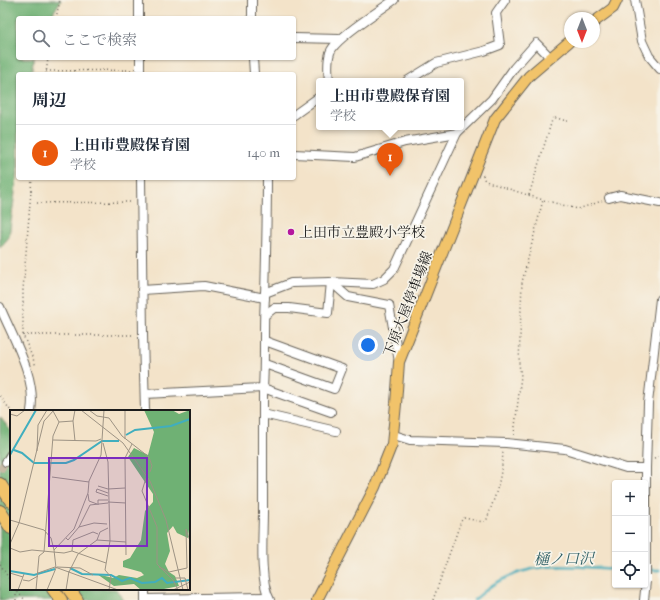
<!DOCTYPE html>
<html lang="ja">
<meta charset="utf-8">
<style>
body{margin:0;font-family:"IM FELL French Canon","Noto Serif JP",serif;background:#f6f6f7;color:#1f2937}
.controls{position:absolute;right:12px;bottom:12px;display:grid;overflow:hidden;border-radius:4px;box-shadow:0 1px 3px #0004}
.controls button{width:36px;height:36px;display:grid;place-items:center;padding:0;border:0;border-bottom:1px solid #e0e1e3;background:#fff;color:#1f2937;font:20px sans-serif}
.compass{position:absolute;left:564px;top:12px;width:36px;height:36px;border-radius:50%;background:#fff;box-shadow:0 1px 3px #0004;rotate:180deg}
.you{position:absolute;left:368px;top:345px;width:14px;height:14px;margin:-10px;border:3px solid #fff;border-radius:50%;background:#1a73e8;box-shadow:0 0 0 6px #1a73e833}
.badge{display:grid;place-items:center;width:26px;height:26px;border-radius:50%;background:#ea580c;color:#fff;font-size:13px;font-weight:700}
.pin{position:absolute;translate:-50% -33px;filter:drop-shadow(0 1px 2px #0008)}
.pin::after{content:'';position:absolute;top:21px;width:14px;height:12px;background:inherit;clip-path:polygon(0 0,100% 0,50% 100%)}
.popup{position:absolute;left:316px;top:78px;width:148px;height:52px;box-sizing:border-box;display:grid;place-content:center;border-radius:4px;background:#fff;filter:drop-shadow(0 1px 3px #0005);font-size:13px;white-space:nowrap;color:#747a83}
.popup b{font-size:15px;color:#1f2937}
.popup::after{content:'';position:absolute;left:50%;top:100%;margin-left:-8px;border:8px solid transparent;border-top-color:#fff}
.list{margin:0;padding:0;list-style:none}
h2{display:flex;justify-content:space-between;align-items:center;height:52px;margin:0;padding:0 16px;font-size:17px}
h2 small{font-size:13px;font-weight:400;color:#747a83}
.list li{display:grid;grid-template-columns:26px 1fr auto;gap:12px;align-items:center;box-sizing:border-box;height:56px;padding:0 16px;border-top:1px solid #e0e1e3}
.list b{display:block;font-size:15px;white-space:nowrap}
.list p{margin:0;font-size:13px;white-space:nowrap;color:#747a83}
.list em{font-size:13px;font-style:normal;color:#747a83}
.icon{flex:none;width:22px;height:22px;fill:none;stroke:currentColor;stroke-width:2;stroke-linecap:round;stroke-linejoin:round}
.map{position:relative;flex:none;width:660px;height:600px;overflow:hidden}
.search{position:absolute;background:#fff;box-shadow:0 1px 3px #0004;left:16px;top:16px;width:280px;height:44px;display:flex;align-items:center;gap:10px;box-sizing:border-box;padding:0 14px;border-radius:4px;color:#747a83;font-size:15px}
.panel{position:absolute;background:#fff;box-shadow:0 1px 3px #0004;left:16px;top:72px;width:280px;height:108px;border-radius:4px}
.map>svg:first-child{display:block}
</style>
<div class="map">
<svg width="660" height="600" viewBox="0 0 660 600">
<rect width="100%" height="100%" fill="#f7f3e8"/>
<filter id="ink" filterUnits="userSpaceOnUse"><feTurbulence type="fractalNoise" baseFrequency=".025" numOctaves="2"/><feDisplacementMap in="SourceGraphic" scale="8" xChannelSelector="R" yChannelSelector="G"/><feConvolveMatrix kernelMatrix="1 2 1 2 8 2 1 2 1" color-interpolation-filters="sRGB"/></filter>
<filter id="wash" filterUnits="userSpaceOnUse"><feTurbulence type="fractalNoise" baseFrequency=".012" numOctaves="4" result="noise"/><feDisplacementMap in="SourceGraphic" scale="16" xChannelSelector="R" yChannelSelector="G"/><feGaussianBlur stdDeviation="0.9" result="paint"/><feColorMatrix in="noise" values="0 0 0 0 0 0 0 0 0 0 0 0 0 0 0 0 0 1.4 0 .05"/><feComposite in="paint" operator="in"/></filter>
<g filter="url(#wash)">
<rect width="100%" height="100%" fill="#f3e3c9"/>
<g fill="#6fb174" stroke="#466648">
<path d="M0 0H61L50 18H18V58H34L31 74H18V170L9 237 0 248Z"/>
<path d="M0 417 11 431V589H116L123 600H0Z"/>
</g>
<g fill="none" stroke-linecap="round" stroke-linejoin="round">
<g stroke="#40aebe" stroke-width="2.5">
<path d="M647 570H660"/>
<path d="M474 600C481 595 487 588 494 584 534 560 571 566 615 569"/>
</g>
</g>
</g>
<g filter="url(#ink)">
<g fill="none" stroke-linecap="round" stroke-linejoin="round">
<path stroke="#c8bba6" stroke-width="8" stroke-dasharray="8 4" stroke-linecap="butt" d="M0 471 6 462"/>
<g stroke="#676259" stroke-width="10">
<g id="minor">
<path d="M139 0V18"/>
<path d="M635 0 642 41 649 56 660 69"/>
<path d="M252 18V0"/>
<path d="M294 38 340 39"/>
<path d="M140 58V74"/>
<path d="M253 58 254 74"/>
<path d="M329 81C328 72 327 62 330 53 333 39 381 10 394 0"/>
<path d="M407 81 436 63 484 51 500 45 496 13 505 0"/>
<path d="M294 115 319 97"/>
<path d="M294 154 355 157 405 142 457 133 492 99 514 68 536 43 546 53 549 58"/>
<path d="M141 178 143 335 145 411"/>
<path d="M267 178C267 218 266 257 265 297 263 327 265 358 263 388 263 430 263 471 263 512 263 535 259 581 270 600"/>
<path d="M609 198 620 195 660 203"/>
<path d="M331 282 348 297 389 305 399 362"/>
<path d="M142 290 204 286 265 298"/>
<path d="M265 293 291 283 331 282 373 284 384 279 394 269 457 133"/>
<path d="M0 307C13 338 37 378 31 411"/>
<path d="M265 315 274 308H289L328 313 331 282"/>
<path d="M265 364 334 389 342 369 265 341"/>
<path d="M145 394 263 388 331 412"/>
<path d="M263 414 336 431"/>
<path d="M394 435 410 440 506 443 565 449 626 468H646"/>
<path d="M6 462 11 454"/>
<path d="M145 599 268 597"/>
<path d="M145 600V589"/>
<path d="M644 600 646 581V468L648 403 660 299"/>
</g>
</g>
<g stroke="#676259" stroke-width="12">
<g id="major">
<path d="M594 22 613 8 617 0"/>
<path d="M317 600 375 487 392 444 396 404 399 362 495 119 529 76 570 41"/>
</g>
</g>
<g stroke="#676259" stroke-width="14">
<g id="highway">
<path d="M0 484 11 501"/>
<path d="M0 511 11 528"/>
<path d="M53 589 61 600"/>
<path d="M69 589 77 600"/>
</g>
</g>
<g stroke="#676259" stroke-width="1.5" stroke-dasharray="1 3" stroke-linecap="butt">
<path d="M56 18 60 0"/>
<path d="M46 71 132 70"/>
<path d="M46 74 48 58"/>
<path d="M483 175 484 179 488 182 543 200 574 208 578 209 602 201"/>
<path d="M32 178 23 290V335L36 366"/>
<path d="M529 195 553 117 570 122"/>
<path d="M37 203 133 202"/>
<path d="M23 335H135"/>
<path d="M0 396 11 411"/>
<path d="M514 435 521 376 519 364 522 282 543 200"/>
<path d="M654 458 660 456"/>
<path d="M0 564 11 582"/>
<path d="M15 589 25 600"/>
<path d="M16 591V600"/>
<path d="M433 600 461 521 464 518 483 522 487 519C496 494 502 478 503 450"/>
</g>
<use href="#minor" stroke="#fff" stroke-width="8"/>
<use href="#major" stroke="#f1c36a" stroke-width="10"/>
<use href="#highway" stroke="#f1c36a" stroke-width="12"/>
</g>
</g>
<circle fill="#b5179e" stroke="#f7f3e8" stroke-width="1.5" cx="291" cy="232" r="4"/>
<g text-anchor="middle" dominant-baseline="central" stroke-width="3.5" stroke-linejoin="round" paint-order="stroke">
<g font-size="14" fill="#1c1c1c" stroke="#f7f3e8" text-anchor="start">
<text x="299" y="232">上田市立豊殿小学校</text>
</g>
<g font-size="14" fill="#1c1c1c" stroke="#f7f3e8">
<text transform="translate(408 304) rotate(-69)">下原大屋停車場線</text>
</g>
<g font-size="15" font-style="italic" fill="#2c5e65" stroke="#f7f3e8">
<text transform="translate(564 559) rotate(-1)">樋ノ口沢</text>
</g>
</g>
<g transform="translate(10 410)">
<rect width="180" height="180" fill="#f3e3c9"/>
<path d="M134 0H162L169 4 180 0V111L178 128 167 123 163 116 157 123 160 141 155 154 159 162 165 166 169 176 149 180H131L124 174 104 176 87 164 103 168 109 165 127 168 134 165 131 162 113 157V151L120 148 131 130 135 101 143 92V84L118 47 124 38 138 45 144 22Z" fill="#6fb174"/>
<path fill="none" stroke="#40aebe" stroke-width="2" d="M116 25 125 20 161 16 180 9M4 40 12 43 24 53H56L64 50 92 31H109M0 45 26 0M60 158 72 164 101 165 112 171 120 168 132 173 145 172 152 168 157 173 180 170M0 161 24 165 45 159"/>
<path fill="none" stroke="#9d9384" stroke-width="1" d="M65 0 63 11 65 31M71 0 113 33 140 71 156 110 173 180M79 0 87 6 99 8 112 26 139 47 142 56 140 62M115 0V29M43 1 49 12M0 4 7 6 15 0M43 30 86 31 91 29M93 33 98 52 100 131 95 160 101 167 99 180M27 41 28 15 37 0M97 48H115M42 67 79 72M136 68 132 81 147 117V154L163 170 168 180M88 76 98 79 115 78M78 84 79 91 87 94M98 86 86 82 87 79 98 83M98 92 116 93M88 95V90H98M0 110 34 120 41 128 44 140M69 117 80 95 98 93M88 124 83 122 63 130 62 141 96 153M56 128 58 130 69 117 84 113 97 114M87 130 90 122 98 118M0 134 9 113 34 11 44 0M0 138 10 142 22 140 54 143 62 141M116 145 115 48 122 34M47 157 70 158 83 165M149 157 159 162 177 158 176 119 180 131M59 162 68 144 87 130 116 132M0 163 13 167M28 163 45 157 108 180M165 168H175L178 180M13 170 19 171 28 166M8 180 14 164M26 180 29 146 34 142 43 26 49 12 63 11M37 180 46 158 44 140 64 119 78 83 79 71 91 45 94 0M56 180 59 161M163 180 180 172"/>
<path fill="#7b2cbf" fill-opacity="0.15" stroke="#7b2cbf" stroke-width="2" d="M39 48H137V136H39Z"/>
<rect width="180" height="180" fill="none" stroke="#1c1c1c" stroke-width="2"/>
</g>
</svg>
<div class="controls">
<button>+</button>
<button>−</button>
<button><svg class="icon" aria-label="locate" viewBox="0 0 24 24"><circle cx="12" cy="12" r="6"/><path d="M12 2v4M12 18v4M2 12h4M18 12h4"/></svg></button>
</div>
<svg class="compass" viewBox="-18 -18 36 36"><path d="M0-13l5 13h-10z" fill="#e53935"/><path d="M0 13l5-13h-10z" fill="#747a83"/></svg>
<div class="you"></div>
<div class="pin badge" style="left:390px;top:176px">1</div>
<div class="popup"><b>上田市豊殿保育園</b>学校</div>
<div class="search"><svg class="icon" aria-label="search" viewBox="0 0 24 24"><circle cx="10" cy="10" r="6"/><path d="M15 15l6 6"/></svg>ここで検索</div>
<section class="panel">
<h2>周辺<small></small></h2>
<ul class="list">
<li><span class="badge">1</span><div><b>上田市豊殿保育園</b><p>学校</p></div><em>140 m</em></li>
</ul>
</section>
</div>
